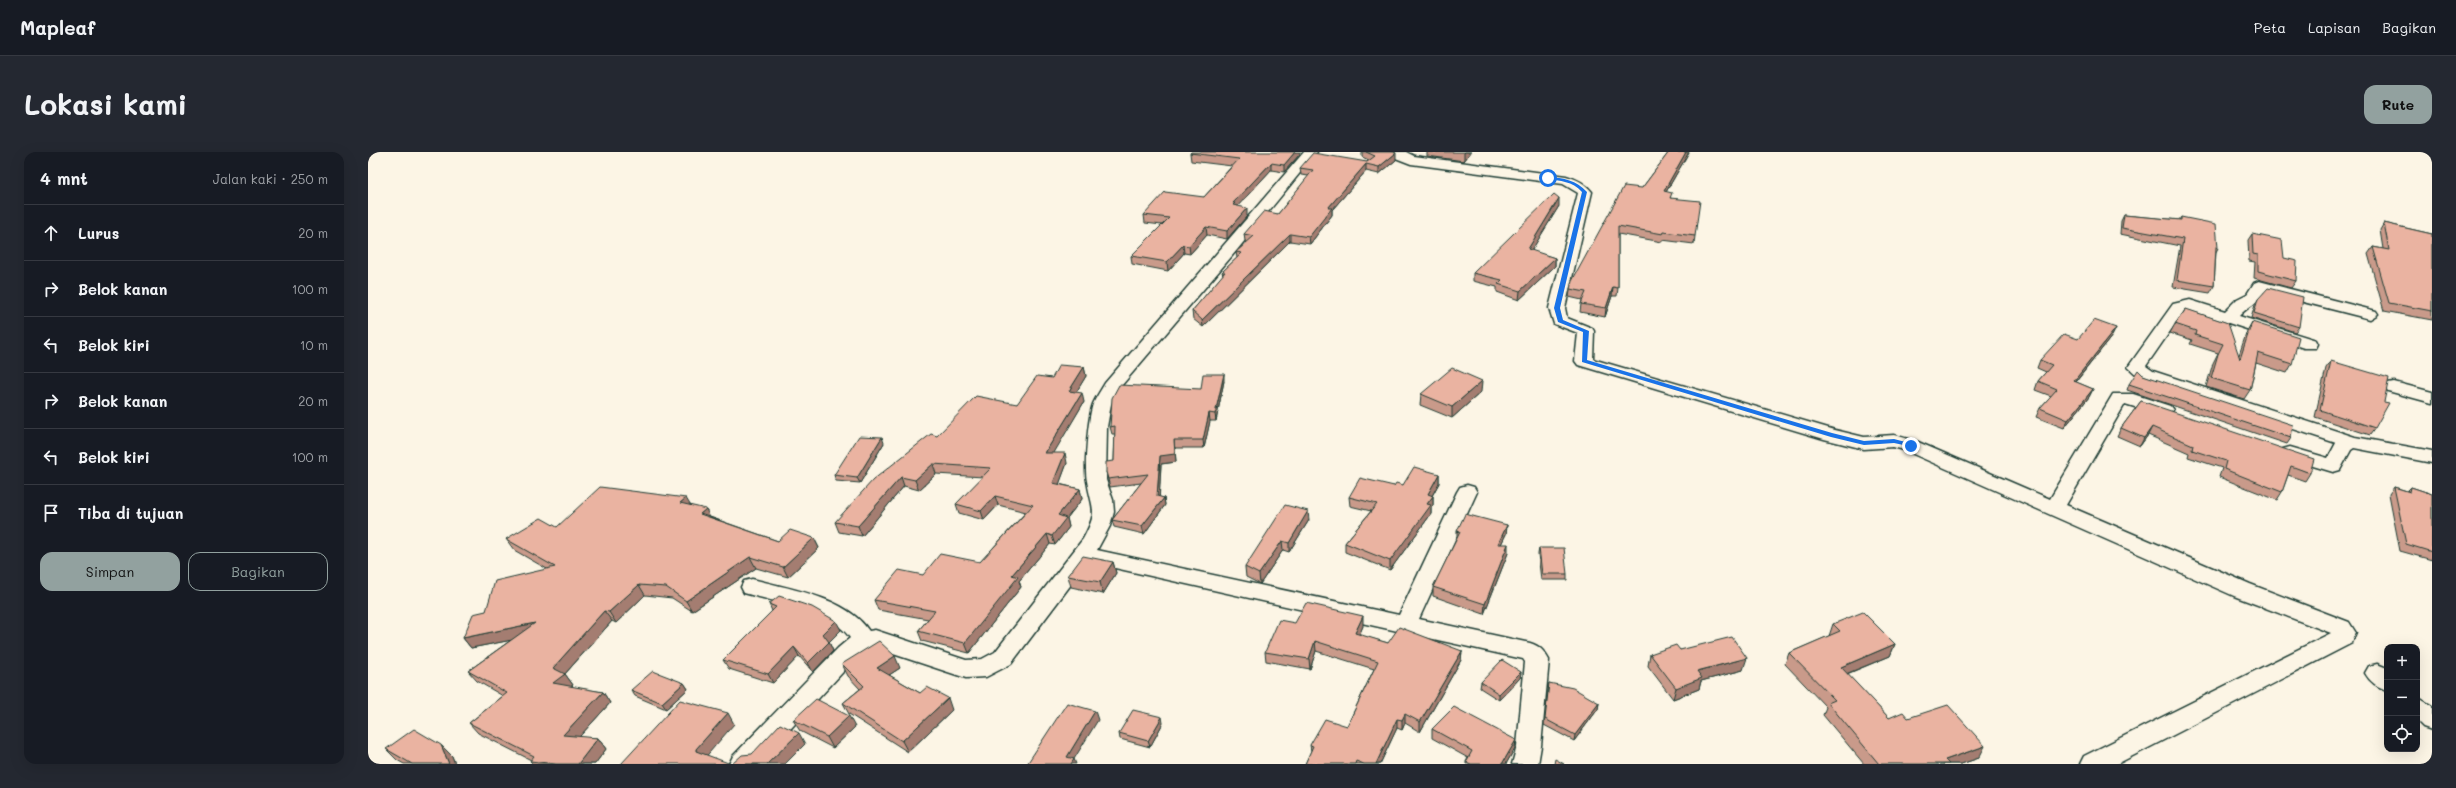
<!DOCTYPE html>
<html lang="id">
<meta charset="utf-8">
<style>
body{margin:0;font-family:Mali,sans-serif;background:#242831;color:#f1f3f6}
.controls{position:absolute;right:12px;bottom:12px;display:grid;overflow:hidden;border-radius:8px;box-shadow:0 4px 16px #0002}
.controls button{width:36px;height:36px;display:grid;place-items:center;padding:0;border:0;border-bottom:1px solid #363941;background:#171b24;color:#f1f3f6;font:20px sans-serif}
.stop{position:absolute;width:12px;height:12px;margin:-9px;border:3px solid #1a73e8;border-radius:50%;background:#fff}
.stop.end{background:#1a73e8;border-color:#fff;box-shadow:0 1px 4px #0008}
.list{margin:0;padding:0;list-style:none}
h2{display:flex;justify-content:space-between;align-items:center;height:52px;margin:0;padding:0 16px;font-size:17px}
h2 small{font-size:13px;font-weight:400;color:#9ea1a6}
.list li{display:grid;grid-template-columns:26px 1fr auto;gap:12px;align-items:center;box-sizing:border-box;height:56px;padding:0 16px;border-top:1px solid #363941}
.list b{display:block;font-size:15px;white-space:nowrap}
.list em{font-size:13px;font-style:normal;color:#9ea1a6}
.actions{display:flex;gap:8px;padding:12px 16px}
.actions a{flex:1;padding:9px 0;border:1px solid #92a19f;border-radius:12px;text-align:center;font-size:14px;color:#92a19f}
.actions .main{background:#92a19f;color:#111}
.icon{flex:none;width:22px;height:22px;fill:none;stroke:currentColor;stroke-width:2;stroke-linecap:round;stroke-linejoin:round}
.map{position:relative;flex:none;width:2064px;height:612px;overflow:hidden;border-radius:12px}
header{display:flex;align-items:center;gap:24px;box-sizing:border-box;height:56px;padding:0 20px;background:#171b24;border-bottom:1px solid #363941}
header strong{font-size:19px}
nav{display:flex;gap:22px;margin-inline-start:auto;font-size:14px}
.intro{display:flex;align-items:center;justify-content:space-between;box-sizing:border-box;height:96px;padding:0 24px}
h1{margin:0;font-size:28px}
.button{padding:10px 18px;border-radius:12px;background:#92a19f;color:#111;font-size:14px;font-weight:700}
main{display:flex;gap:24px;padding:0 24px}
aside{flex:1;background:#171b24;border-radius:12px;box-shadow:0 4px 16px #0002}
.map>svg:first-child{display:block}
</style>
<header>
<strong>Mapleaf</strong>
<nav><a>Peta</a><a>Lapisan</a><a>Bagikan</a></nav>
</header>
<div class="intro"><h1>Lokasi kami</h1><a class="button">Rute</a></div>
<main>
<aside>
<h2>4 mnt<small>Jalan kaki · 250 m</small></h2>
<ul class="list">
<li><svg class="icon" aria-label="ahead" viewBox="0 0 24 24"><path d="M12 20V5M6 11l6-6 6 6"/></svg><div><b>Lurus</b></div><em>20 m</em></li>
<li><svg class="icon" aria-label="right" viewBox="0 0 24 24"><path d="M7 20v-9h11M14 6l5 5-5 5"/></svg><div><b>Belok kanan</b></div><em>100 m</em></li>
<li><svg class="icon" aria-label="left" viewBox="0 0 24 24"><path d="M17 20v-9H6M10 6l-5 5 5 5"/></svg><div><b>Belok kiri</b></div><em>10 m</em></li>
<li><svg class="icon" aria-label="right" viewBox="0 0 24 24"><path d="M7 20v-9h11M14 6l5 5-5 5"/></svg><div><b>Belok kanan</b></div><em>20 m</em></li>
<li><svg class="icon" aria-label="left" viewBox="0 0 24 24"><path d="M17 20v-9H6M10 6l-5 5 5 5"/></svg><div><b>Belok kiri</b></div><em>100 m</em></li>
<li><svg class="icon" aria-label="arrive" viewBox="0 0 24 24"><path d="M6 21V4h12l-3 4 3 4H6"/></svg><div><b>Tiba di tujuan</b></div></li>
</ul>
<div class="actions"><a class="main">Simpan</a><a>Bagikan</a></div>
</aside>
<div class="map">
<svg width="2064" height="612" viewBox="0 0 2064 612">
<rect width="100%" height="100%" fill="#fcf5e5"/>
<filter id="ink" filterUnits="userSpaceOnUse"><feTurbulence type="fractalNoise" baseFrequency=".025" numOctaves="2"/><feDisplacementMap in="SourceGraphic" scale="8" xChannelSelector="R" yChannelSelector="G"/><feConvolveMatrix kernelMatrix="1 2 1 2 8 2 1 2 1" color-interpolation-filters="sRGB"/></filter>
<g filter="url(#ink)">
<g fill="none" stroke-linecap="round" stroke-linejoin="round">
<g stroke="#1f3d34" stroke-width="3">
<g id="street">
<path d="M936 0H949L869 98 754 233 743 252 739 275 738 328 745 348 746 360 742 374 729 398 1031 463 1089 340 1092 335 1099 333 1106 335 1109 340 1051 467 1162 491C1172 494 1176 499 1181 508L1173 594 1170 612H1144L1149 594 1157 510 1155 507 720 410 643 512 618 525 598 526 507 496H501L486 508 390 612H361L365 604 470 496 482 486C465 459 406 450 376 441L373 435 376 429 384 427C422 437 478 445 501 479L507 478 598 508 614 507 627 500 715 387C731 357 724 359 719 329 716 315 720 266 725 252 728 245 733 238 737 231Z"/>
<path d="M1025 0H1038L1046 4 1198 24C1209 27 1217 31 1224 40L1197 156 1199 166 1224 176 1226 179 1225 207 1228 208 1467 278 1496 285 1526 283 1550 290 1682 347 1745 242H1765L1802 254 1805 258 1802 262 1796 264 1757 252 1698 353 1882 432 1981 470 1988 481 1984 491 1749 612H1712L1716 604 1963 481 1866 444 1536 298 1525 295 1496 297 1456 287 1210 213 1207 209 1210 181 1186 172 1181 156 1210 41 1195 32 1043 12 1025 5Z"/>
<path d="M1891 129 2008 159 2010 162 2002 167 1896 140C1892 150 1879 155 1871 164L1948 188 1950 192 1948 196H1936L1821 158 1816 159 1778 214 1785 219 1987 285 2064 299V311L1986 296 1983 298 1972 318 1965 320 1915 305 1913 301 1915 297 1922 295 1960 306 1968 291 1773 227 1760 215 1805 152 1822 148 1857 159 1869 147 1879 142 1886 131Z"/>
<path d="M2026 230 2064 240V251L2020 239 2017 235 2020 231Z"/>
<path d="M2009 512 2019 516V538C2009 535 2002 530 1997 521L2001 514Z"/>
<path d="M2049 545 2064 554V578L2055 575 2049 569Z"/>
</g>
</g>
<use href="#street" fill="#fcf5e5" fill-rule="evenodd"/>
</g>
<g fill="#c99a8a" stroke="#1f3d34">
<path d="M994 0H1026L1028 8 1011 22 998 19 964 58V63L942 92 922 89 835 175 825 167 824 159 855 123 854 120 869 106 868 100 879 90 877 89 876 82 910 62 941 24 933 23 932 16 999 10 1001 8 994 5Z"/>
<path d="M1059 0H1103L1096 9 1059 4Z"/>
<path d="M1301 0H1321L1298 40 1303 46 1327 84 1326 92 1294 88V90L1250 82V136L1249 144H1244L1237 165 1212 160 1213 152 1214 148 1201 145 1202 137 1274 36Z"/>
<path d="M822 1 932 2 916 20 903 18 869 54 879 64 859 87 839 83 822 102 816 101 800 119 764 112 763 104 794 73 777 71 776 63 836 45 864 14 823 9Z"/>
<path d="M1191 54 1163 99 1187 106V114L1151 148 1129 140V135L1105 129V121Z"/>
<path d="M1756 63 1811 68 1813 65 1850 96 1848 100 1846 134 1842 141 1805 135 1812 94 1752 82 1753 69Z"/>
<path d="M2016 71 2064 82V168L2016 159 2000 102 2005 95 2015 97 2012 78Z"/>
<path d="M1884 82 1916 106 1928 129 1923 136 1886 126 1887 110 1881 109 1880 88Z"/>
<path d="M1890 147 1931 175 1927 180 1883 166 1887 153Z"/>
<path d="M1818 157 1871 203 1879 179 1884 170 1924 212 1919 221 1888 211 1882 238 1876 247 1838 235 1845 211 1850 201 1822 192 1824 188 1802 181 1807 172Z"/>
<path d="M1748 176 1744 184 1708 230 1725 237 1721 245 1696 276 1668 265 1672 256 1683 244 1667 238 1670 229 1678 220 1669 216 1672 208 1710 187Z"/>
<path d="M1963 209 2007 276 2002 283 1947 265 1958 216Z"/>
<path d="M716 215 718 224 708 240 716 250 685 301 699 311 691 332 712 337 714 347 699 366 701 375 687 393 682 392 651 429 653 435 601 501 554 489 550 479 560 467 510 458 506 448 555 423 612 410 658 360 630 353 616 368 591 361 588 352 615 325 568 322 551 338 536 334 494 384 471 380 467 370 569 284 649 252 684 226Z"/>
<path d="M1775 223 1923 286 1919 292 1759 238 1761 232Z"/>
<path d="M856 229 848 269H842L836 296H807L808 310 793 312 791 345 796 346 797 353 776 382 746 375 744 368 773 331 742 335 738 320 746 309 747 282H744L742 275 833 237Z"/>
<path d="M1113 240 1084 266 1052 253 1053 242Z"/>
<path d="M1773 249 1942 321 1937 329 1920 323 1914 340 1909 348 1851 325 1854 316 1820 305 1821 301 1780 283 1772 294 1749 284 1753 276Z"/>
<path d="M516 291 492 331 468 329 466 323Z"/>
<path d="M1071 322V331L1064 344H1065V353L1063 356V362L1022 418 977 400V391L1003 359 982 354 981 345 1026 334 1035 333Z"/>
<path d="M2026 335 2039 339 2043 335 2064 342V408L2032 399 2021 342Z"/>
<path d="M322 353 342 365 410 389 446 386 451 396 420 425 388 416 324 459 304 446 277 443 248 471 244 469 197 522 205 533 203 535 235 540 242 551 211 585 230 586 238 597 227 612H165L162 609 163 608 110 581 101 571 135 544 109 529 100 519 143 488 103 496 95 486 118 459 179 417 146 398 138 387 189 375Z"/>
<path d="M941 368 921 400 915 398 892 432 878 425 877 415Z"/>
<path d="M1139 373 1138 382 1133 392 1140 401 1116 462 1065 444V435L1089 387V379Z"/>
<path d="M1171 396 1199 422V428H1173L1170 402Z"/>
<path d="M745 410 748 421 735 442 703 435 700 424Z"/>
<path d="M401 452 473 478 461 490 465 499 445 520 431 504 405 531 361 517 355 508 404 459Z"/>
<path d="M927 471 995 474 991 483 1020 491 1094 499 1093 508 1052 580 1037 571 1034 578 1029 576 1012 612H937L943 599 942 593 979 574 1006 517 948 499 942 517 898 509 897 500Z"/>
<path d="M1465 472 1527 492 1522 504 1479 522 1521 566H1540L1611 606 1593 612H1496L1455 563 1458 555 1417 512 1421 501 1461 484Z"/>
<path d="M1312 498 1375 518 1333 529 1331 537 1305 547 1280 514 1282 502Z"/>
<path d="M474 512 532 516 521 523 552 541 584 558 540 600 481 562 475 551 492 537 480 524Z"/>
<path d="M1153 520 1152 526 1131 548 1112 536 1113 530Z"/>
<path d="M316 531 320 537 298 557 267 544 263 538Z"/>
<path d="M1181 531 1231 551 1230 557 1206 589 1176 573Z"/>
<path d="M425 568 487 575 465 596 432 579Z"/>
<path d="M795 571 782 595 752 587 751 581Z"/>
<path d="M1064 577 1147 596 1138 612H1098V610L1100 606 1064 586Z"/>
<path d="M18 597 84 604 87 612H36L29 608Z"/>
</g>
<g fill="#a47d71" stroke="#1f3d34">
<path d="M927 0H932V2L916 20V13Z"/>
<path d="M1097 0H1103L1096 9V1Z"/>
<path d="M1318 0H1321L1294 47 1296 39Z"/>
<path d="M1028 1V8L1011 22V15Z"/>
<path d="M903 11V18L868 56 866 61 865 51Z"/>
<path d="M998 12V19L964 58V63L942 92 941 85 960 56Z"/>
<path d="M1191 46V54L1159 106 1160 97Z"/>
<path d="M879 56V64L859 87V79Z"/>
<path d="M838 75 839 83 822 102 821 94Z"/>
<path d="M922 82V89L835 175 834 168Z"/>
<path d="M815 93 816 101 800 119 799 110Z"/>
<path d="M1187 106V114L1151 148 1152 139Z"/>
<path d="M1245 135 1244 144 1237 165 1238 156Z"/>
<path d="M1748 176 1744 184 1702 237 1706 229Z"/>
<path d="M716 215 718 224 703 249 701 239Z"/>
<path d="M856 222V229L848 269 847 262Z"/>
<path d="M1114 229 1113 240 1084 266V255Z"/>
<path d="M1725 237 1721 245 1696 276 1700 268Z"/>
<path d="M714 241 716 250 680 311 677 301Z"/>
<path d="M841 261 842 269 836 296 835 288Z"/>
<path d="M1784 275 1780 283 1772 294 1776 286Z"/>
<path d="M514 285 516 291 492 331 489 326Z"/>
<path d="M806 288 808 310 793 312 791 352 789 344 792 304Z"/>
<path d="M697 301 699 311 688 341 685 331Z"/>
<path d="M565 312 568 322 551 338 547 328Z"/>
<path d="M1071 322V331L1060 351V342Z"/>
<path d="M533 325 536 334 494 384 490 374Z"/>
<path d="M712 337 714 347 699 366 701 375 687 393 684 384 690 363Z"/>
<path d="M627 344 630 353 616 368 613 359Z"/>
<path d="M1065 344V353L1063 356V362L1022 418V409L1059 352Z"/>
<path d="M318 346 324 356 312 351Z"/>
<path d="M796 346 797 353 776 382 774 374Z"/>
<path d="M338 357 343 368 332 362Z"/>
<path d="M940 359 941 368 921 400V391Z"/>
<path d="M1139 373 1138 382 1129 401 1130 392Z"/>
<path d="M679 382 682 392 651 429 653 435 601 501 597 491 644 423Z"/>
<path d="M446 386 451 396 420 425 415 415Z"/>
<path d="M914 389 915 398 892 432 891 422Z"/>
<path d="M1140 392V401L1116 462 1117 452Z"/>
<path d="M382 405 388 416 324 459 318 449Z"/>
<path d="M745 410 748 421 735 442 732 430Z"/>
<path d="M271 433 277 443 248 471 241 460Z"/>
<path d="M236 459 244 469 195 524 197 522 205 533 193 542 185 531V516Z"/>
<path d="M995 464V474L988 491 987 481Z"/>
<path d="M468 469 473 478 461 490 465 499 445 520 440 511 455 482Z"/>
<path d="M167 471 175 482 103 496 95 486Z"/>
<path d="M947 489 948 499 942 517 941 507Z"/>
<path d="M1527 492 1522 504 1468 526 1473 515Z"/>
<path d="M426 495 431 504 405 531 400 522Z"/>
<path d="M1094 499 1093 508 1052 580V570Z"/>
<path d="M527 504 532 516 515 527 509 516Z"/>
<path d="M1379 506 1375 518 1333 529 1331 537 1305 547 1308 536 1329 519Z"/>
<path d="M1153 520 1152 526 1131 548V542Z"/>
<path d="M316 531 320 537 298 557 294 551Z"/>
<path d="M235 540 242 551 203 594 195 583Z"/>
<path d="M580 546 584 558 540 600 534 589Z"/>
<path d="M1231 551 1230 557 1206 589 1207 583Z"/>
<path d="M727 559 730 568 703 612 699 605Z"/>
<path d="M360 561 366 572 335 608 328 599V597Z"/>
<path d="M1037 562V571L1034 578V568Z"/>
<path d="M481 564 487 575 465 596 459 585Z"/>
<path d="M794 565 795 571 782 595 780 589Z"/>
<path d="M1029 567V576L1012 612H1008Z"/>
<path d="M431 581 437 592 417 612H399Z"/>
<path d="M230 586 238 597 227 612H210Z"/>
<path d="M1148 588 1147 596 1138 612H1134Z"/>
<path d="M73 593 84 604 87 612H81Z"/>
<path d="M1617 594 1611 606 1593 612H1575L1577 608Z"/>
<path d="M706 607 708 612H703Z"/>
</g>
<g fill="#eab3a1" stroke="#1f3d34">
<path d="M823 0H927L916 13 903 11 865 51H867L865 53 879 56 859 79 838 75 821 94 815 93 799 110 763 104 801 66 776 63 797 40 836 45 871 7 822 1Z"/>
<path d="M998 0H1026L1028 1 1011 15 998 12 960 56H964L941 85 922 82 834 168 824 159 857 120H854L874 101 868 100 886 84 876 82 896 59 910 62 945 18 932 16 945 1 999 10 1007 4Z"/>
<path d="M1301 0H1318L1296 39 1304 41 1302 46 1332 49 1327 84 1296 80 1295 82 1250 74V136L1245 135 1238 156 1213 152 1218 140 1202 137 1204 129 1256 34 1274 36Z"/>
<path d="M1186 42 1191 46 1160 97 1187 106 1152 139 1130 132 1134 128 1105 121Z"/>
<path d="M1756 63 1813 68V65L1848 72 1850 96 1848 95 1846 134 1809 128 1815 87 1754 76Z"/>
<path d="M2016 71 2064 82V159L2021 151 2005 95 2021 98Z"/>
<path d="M1884 82 1914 88 1916 106 1929 109 1928 129 1890 119V103L1885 102Z"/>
<path d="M1900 136 1935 145 1931 175 1886 161 1890 147Z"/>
<path d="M1818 157 1860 171 1872 207 1884 170 1931 185 1924 212 1890 201 1882 238 1843 226 1850 202 1855 192 1827 183 1828 179 1807 172Z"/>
<path d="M1726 168 1748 176 1706 229 1725 237 1700 268 1672 256 1689 237 1670 229 1684 213 1672 208 1696 182 1710 187Z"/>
<path d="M1963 209 2021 226 2016 250 2021 251 2007 276 1952 258Z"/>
<path d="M691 213 716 215 701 239 714 241 677 301H697L685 331 712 337 690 363 698 366 684 384 679 382 644 423 650 425 597 491 550 479 567 459 506 448 531 418 555 423 572 402 612 410 665 353 627 344 613 359 588 352 623 316 565 312 547 328 533 325 490 374 467 370 505 328 563 282 569 284 608 244 649 252 669 224 684 226Z"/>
<path d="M1084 216 1114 229 1084 255 1053 242Z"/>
<path d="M1770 218 1775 223 1925 273 1923 286 1761 232Z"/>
<path d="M835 222H856L847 262 841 261 835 288H806L807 302 792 304 789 344 796 346 774 374 744 368 780 322 740 327 738 320V310L746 309 747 274 742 275 744 246 751 233 833 237Z"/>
<path d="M1773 249 1946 307 1942 321 1923 314 1914 340 1856 317 1858 309 1824 298 1825 293 1784 275 1776 286 1753 276Z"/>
<path d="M491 284 514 285 489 326 466 323Z"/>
<path d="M1046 315 1071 322 1060 342 1065 344 1059 352 1063 353 1022 409 977 391 1009 352 981 345 992 326 1026 334 1028 331 1035 333Z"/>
<path d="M232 335 318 346 312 351 338 357 332 362 410 389 422 378 446 386 415 415 382 405 318 449 298 435 271 433 241 460 236 459 185 516 197 522 185 531 235 540 195 583 230 586 210 612H188L162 609 166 604 101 571 139 541 100 519 167 471 95 486 105 462 118 459 127 429 187 415 138 387 173 366 189 375Z"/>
<path d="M2026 335 2042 340 2043 335 2064 342V400L2038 392Z"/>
<path d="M917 353 940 359 921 391 914 389 891 422 877 415Z"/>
<path d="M1097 362 1139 373 1130 392H1140L1117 452 1065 435 1092 380 1089 379Z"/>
<path d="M1171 396H1196L1199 422H1174Z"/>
<path d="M715 404 745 410 732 430 700 424Z"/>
<path d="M411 444 444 455 468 469 455 482 461 490 440 511 426 495 400 522 355 508 408 455 401 452Z"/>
<path d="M938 451 995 464 987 481 1020 491 1031 475 1094 499 1052 570 1037 562 1034 568 1029 567 1008 612H996L988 609 987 612H937L945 594 942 593 957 567 979 574 1010 509 947 489 941 507 897 500 911 468 927 471Z"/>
<path d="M1495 460 1527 492 1473 515 1521 566 1535 560 1540 566 1580 553 1617 594 1577 608 1581 612H1511L1460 551 1467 548 1421 501 1472 479 1465 472Z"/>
<path d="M1364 485 1379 506 1329 519 1334 526 1308 536 1282 502 1308 493 1312 498Z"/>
<path d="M511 489 527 504 509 516 552 541 559 535 580 546 534 589 475 551 496 534 474 512Z"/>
<path d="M1134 508 1153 520 1131 542 1113 530Z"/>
<path d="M285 519 316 531 294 551 263 538Z"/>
<path d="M1181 531 1205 536 1231 551 1207 583 1177 567Z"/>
<path d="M448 547 481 564 459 585 425 568Z"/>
<path d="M312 548 360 561 328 597V599L363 612H253Z"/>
<path d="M699 551 727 559 699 605 706 607 703 612H659Z"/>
<path d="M1086 555 1148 588 1134 612H1103L1098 610 1104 599 1064 577Z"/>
<path d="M765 558 794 565 780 589 751 581Z"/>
<path d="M412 572 431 581 399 612H364L374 603 384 602Z"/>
<path d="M46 577 73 593 81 612H44L18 597Z"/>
<path d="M1187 607 1196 612H1186Z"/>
</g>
</g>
<path fill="#1a73e8" d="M1180 25C1196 26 1208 28 1219 40L1192 156 1195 168 1221 179 1219 208 1464 281 1496 289 1526 287 1545 292V295L1526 291 1496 293 1463 285 1214 210 1215 180 1190 170 1186 156 1214 40C1204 29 1193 29 1178 27Z"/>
</svg>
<div class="controls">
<button>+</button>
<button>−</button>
<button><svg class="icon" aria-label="locate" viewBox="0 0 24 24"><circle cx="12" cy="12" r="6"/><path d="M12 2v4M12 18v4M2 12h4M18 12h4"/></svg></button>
</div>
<div class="stop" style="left:1180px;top:26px"></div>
<div class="stop end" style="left:1543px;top:294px"></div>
</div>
</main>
